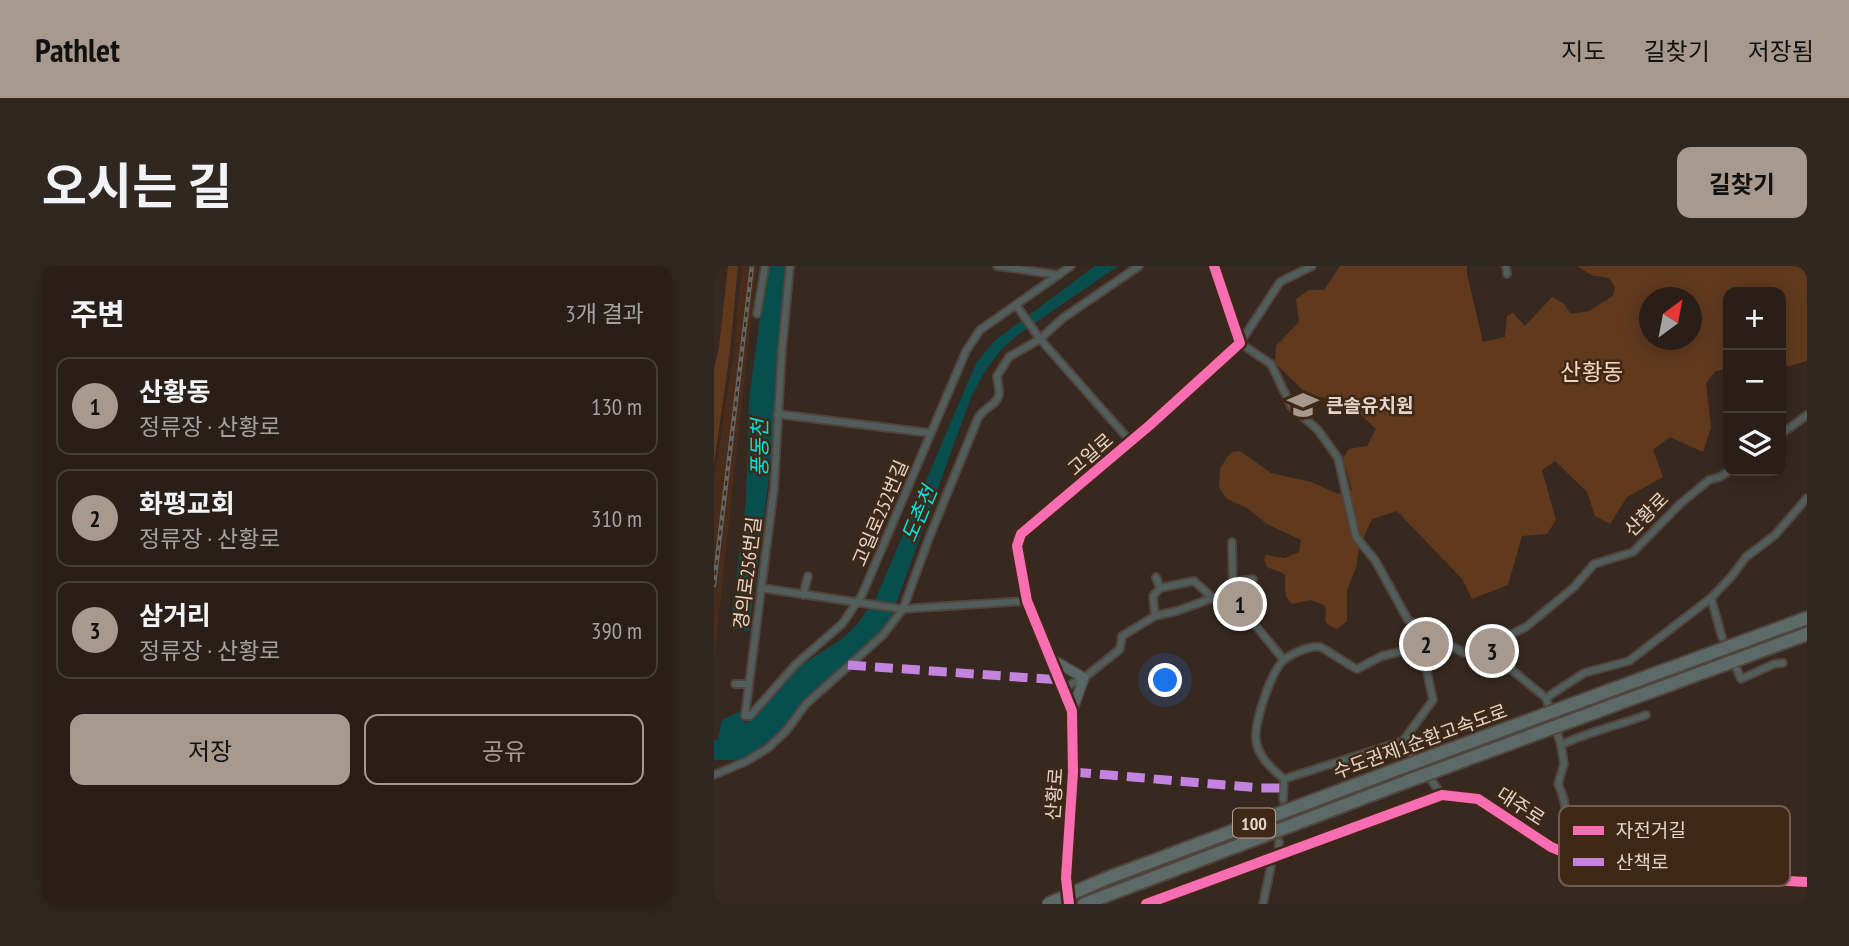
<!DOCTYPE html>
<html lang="ko">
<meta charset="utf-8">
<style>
body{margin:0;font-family:"PT Sans Narrow","Noto Sans KR",sans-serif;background:#312721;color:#f1f3f6}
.controls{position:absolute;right:21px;top:21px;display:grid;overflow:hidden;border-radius:14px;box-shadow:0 4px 18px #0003}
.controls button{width:63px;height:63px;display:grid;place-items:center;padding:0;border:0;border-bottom:2px solid #453d37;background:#291f18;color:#f1f3f6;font:35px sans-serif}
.compass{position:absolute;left:925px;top:21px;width:63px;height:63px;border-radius:50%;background:#291f18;box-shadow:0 4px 18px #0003;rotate:32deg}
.you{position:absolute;left:452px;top:415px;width:24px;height:24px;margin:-18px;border:5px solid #fff;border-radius:50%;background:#1a73e8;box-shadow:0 0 0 10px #1a73e833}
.badge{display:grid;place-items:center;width:46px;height:46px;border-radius:50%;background:#a8998f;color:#111;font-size:23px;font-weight:700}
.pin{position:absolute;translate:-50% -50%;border:4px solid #fff;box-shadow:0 2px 7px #0006}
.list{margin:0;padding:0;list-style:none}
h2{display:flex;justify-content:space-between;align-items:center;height:91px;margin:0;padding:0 28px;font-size:30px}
h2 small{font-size:23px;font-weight:400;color:#a5a2a2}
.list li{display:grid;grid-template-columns:46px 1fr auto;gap:21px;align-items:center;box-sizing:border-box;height:98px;margin:0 14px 14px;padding:0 14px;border:2px solid #453d37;border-radius:14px}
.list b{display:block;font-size:26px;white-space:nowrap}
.list p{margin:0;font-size:23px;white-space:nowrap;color:#a5a2a2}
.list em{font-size:23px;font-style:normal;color:#a5a2a2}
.actions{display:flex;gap:14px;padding:21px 28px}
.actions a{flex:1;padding:16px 0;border:2px solid #a8998f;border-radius:14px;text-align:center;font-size:24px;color:#a8998f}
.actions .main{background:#a8998f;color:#111}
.icon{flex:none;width:38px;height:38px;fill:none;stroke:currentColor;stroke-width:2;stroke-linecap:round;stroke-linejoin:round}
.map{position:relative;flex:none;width:1093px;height:638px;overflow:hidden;border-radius:14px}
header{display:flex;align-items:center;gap:42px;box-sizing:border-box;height:98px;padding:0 35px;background:#a8998f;color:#111}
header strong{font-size:33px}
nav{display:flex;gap:38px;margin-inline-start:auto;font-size:24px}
.intro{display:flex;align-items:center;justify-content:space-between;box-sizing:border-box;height:168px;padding:0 42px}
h1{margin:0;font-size:49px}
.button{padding:18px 32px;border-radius:14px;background:#a8998f;color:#111;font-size:24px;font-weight:700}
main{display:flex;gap:42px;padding:0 42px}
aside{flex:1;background:#291f18;border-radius:14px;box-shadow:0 4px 18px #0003}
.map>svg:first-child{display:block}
</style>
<header>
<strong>Pathlet</strong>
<nav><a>지도</a><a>길찾기</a><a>저장됨</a></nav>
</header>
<div class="intro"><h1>오시는 길</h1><a class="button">길찾기</a></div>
<main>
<aside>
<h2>주변<small>3개 결과</small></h2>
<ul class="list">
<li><span class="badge">1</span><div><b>산황동</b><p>정류장 · 산황로</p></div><em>130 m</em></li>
<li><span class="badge">2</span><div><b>화평교회</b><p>정류장 · 산황로</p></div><em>310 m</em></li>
<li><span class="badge">3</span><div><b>삼거리</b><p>정류장 · 산황로</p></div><em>390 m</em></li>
</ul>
<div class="actions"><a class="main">저장</a><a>공유</a></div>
</aside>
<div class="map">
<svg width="1093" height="638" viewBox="0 0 1093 638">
<rect width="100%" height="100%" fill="#372920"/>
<path fill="#492d1a" d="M28 0H43L0 393V214L19 90Z"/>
<g fill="#613a1e" fill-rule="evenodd">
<path d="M14 0H24L16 85 0 198V103L5 81Z"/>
<path d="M626 0H753V8L769 76 791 71 793 50 799 47 811 60 838 31 849 37 857 48 875 45 899 30 901 21 895 12 877 9 863 0H1093V95L1076 100 1067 99V26H1014V103L1002 105 992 117 997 162 989 186 956 171 939 184 949 211 913 231 896 258 881 250 873 226 841 195 828 204 842 254 833 268 808 270 794 319 758 333 748 313 683 245 658 253 645 282 642 302 633 324V355L623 363C603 355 616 352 610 339L597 334 578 338 572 331C568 302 580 312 553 301L550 293 552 289 571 292 585 286 587 274 553 258 533 242 513 233 505 222 506 202 517 186 526 185 557 207 597 216 624 228 638 224 629 192 635 183 653 180 662 163 645 147 632 145 617 132 596 131 561 97 562 80 585 56 582 33 595 24H610ZM936 32H978V74H936Z"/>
</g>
<g fill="#084e4e">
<path d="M53 0H71L61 117 58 188 35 365 16 362 32 235 35 133Z"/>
<path d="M381 0H404L302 70 286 85 271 105 257 131 176 354 160 373 91 437 54 480 26 494H0V474L4 473 8 454 27 445 26 452 32 457 81 403 125 375 142 360 162 332 254 116 263 96 280 75Z"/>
</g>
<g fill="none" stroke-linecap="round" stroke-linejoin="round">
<path stroke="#51433a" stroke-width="6" stroke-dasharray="6 3" stroke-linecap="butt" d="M565 576 569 533"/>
<g stroke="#51453d" stroke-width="10">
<g id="street">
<path d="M283 0 345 9"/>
<path d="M598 0 566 16 526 77 557 98 577 140 604 164 624 192 642 271 661 294 694 354 730 376"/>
<path d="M792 0 793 8"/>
<path d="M302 39 326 73 417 176"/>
<path d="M43 48 51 0"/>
<path d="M63 148 216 167"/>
<path d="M1067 168 1093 149"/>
<path d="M442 311 446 322"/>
<path d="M519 316 539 313"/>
<path d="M47 322 188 343 313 335"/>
<path d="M89 329 94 310"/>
<path d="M997 332 1008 371"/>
<path d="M515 338 519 328 518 276"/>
<path d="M441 350 439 330 446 322 480 315 499 332"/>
<path d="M770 381 832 432 847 479 850 498 844 518C855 540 853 563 850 587"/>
<path d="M1023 404 1027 413 1060 398 1069 397"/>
<path d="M21 418H35"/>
<path d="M349 422 370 412 406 383 408 370 441 350 463 345 499 332 527 342 570 394"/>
<path d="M832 432 870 407 915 395 997 332 1017 311 1032 291 1061 269 1093 232"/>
<path d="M31 450H36L82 398 128 358 148 329 252 85 266 64 357 0"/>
<path d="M31 450 60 222 68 83 76 0"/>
<path d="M689 475 719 434 708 383"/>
<path d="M847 479C873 466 903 460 932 449"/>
<path d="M0 509 33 495 54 482 72 465 92 438 169 369 189 343 215 272 264 152C269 142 282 140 285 129 286 123 283 116 283 110L295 91 326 73 349 52 425 0"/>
<path d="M570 513C558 503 544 491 542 474 540 457 557 405 570 394 577 388 596 379 606 381 612 383 634 399 643 403L668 390 730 376 750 387 767 383 812 361 860 321 880 298 919 286 966 238 995 214 1006 211 1015 205"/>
<path d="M570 513 689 475 728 529"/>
<path d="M569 533 570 513"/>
<path d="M852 566 864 568 917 592 918 601"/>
<path d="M564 590 565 576"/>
<path d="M549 638 557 600 554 594"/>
</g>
</g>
<g stroke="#51453d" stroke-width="12">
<g id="secondary">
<path d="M339 394 370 412 358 445"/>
<path d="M355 638 352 612 359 506 358 445 313 335 303 280 307 268 436 159 526 77 500 0"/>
<path d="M432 638 728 529 764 533 837 581 874 596 994 611 1093 616"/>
</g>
</g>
<g stroke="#51453d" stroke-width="16">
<g id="highway">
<path d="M878 431 1093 352"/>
<path d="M884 445 1093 368"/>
<path d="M391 613 689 501"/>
<path d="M370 638 694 515"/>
</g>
</g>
<use href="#street" stroke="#525e5c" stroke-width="6"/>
<use href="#secondary" stroke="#596867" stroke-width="9"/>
<use href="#highway" stroke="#5c6a68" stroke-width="12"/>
<g stroke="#646765" stroke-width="4.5">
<path id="rail" d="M0 319 38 0"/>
</g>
<use href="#rail" stroke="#402817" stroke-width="2" stroke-dasharray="5" stroke-linecap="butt"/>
<g stroke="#51453d" stroke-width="16" stroke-linecap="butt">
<g id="highway-bridge">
<path d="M689 501 878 431"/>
<path d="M694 515 884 445"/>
<path d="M334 638 391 613"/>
</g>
</g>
<use href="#highway-bridge" stroke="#5c6a68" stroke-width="12"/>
<g stroke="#c483df" stroke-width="9" stroke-dasharray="18 9" stroke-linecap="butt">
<path d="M134 399 346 414"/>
<path d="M359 506 547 522H570"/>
</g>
<g stroke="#402817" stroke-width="15">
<g id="cycleway">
<path d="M355 638 352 612 359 506 358 445 313 335 303 280 307 268 436 159 526 77 500 0"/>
<path d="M432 638 728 529 764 533 837 581 874 596 994 611 1093 616"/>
</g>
</g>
<use href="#cycleway" stroke="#f96db3" stroke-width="10"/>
</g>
<defs>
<g id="school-bare" transform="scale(2.415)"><path d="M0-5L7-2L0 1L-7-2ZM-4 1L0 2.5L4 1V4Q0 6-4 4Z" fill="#a8998f" stroke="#402817" stroke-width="2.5" paint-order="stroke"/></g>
</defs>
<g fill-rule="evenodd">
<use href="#school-bare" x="589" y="139"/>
</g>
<g text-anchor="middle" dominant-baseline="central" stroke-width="5" stroke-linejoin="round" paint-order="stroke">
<rect fill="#402817" stroke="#b4a195" stroke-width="2" x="519" y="542.5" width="42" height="29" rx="5"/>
<g font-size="18" font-weight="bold" fill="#e5d5cb">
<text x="540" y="557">100</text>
</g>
<g font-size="19" font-weight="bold" fill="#e5d5cb" stroke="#402817" text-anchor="start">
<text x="612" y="139">큰솔유치원</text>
</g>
<g font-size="19" fill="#e5d5cb" stroke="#402817">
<text transform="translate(376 188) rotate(-41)">고일로</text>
<text transform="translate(166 247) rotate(-67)">고일로252번길</text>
<text transform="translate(932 248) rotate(-45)">산황로</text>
<text transform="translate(33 307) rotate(-83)">경의로256번길</text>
<text transform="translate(706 475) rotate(-20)">수도권제1순환고속도로</text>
<text transform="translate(340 528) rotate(-86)">산황로</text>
<text transform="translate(807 540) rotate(33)">대주로</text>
</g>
<g font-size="21" font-style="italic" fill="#00e2e4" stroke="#402817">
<text transform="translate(45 182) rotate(-90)">풍동천</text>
<text transform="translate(205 248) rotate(-67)">도촌천</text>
</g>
<g font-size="23" fill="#f5d5c0" stroke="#402817">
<text x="878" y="105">산황동</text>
</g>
</g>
<rect x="845" y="540" width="231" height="80" rx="10" fill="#402817" stroke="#725c4d" stroke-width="2"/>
<rect x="859" y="560" width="31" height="9" fill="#f96db3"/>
<rect x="859" y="592" width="31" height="8" fill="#c483df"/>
<g font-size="19" fill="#e5d5cb">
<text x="902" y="571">자전거길</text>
<text x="902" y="603">산책로</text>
</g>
</svg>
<div class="controls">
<button>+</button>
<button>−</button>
<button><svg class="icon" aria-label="layers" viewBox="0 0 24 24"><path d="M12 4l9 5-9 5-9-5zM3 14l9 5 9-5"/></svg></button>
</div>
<svg class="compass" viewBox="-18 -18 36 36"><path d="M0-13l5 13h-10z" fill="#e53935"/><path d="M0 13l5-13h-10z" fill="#a5a2a2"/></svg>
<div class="you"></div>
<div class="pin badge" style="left:526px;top:338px">1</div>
<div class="pin badge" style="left:712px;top:378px">2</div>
<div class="pin badge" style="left:778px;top:385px">3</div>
</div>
</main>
